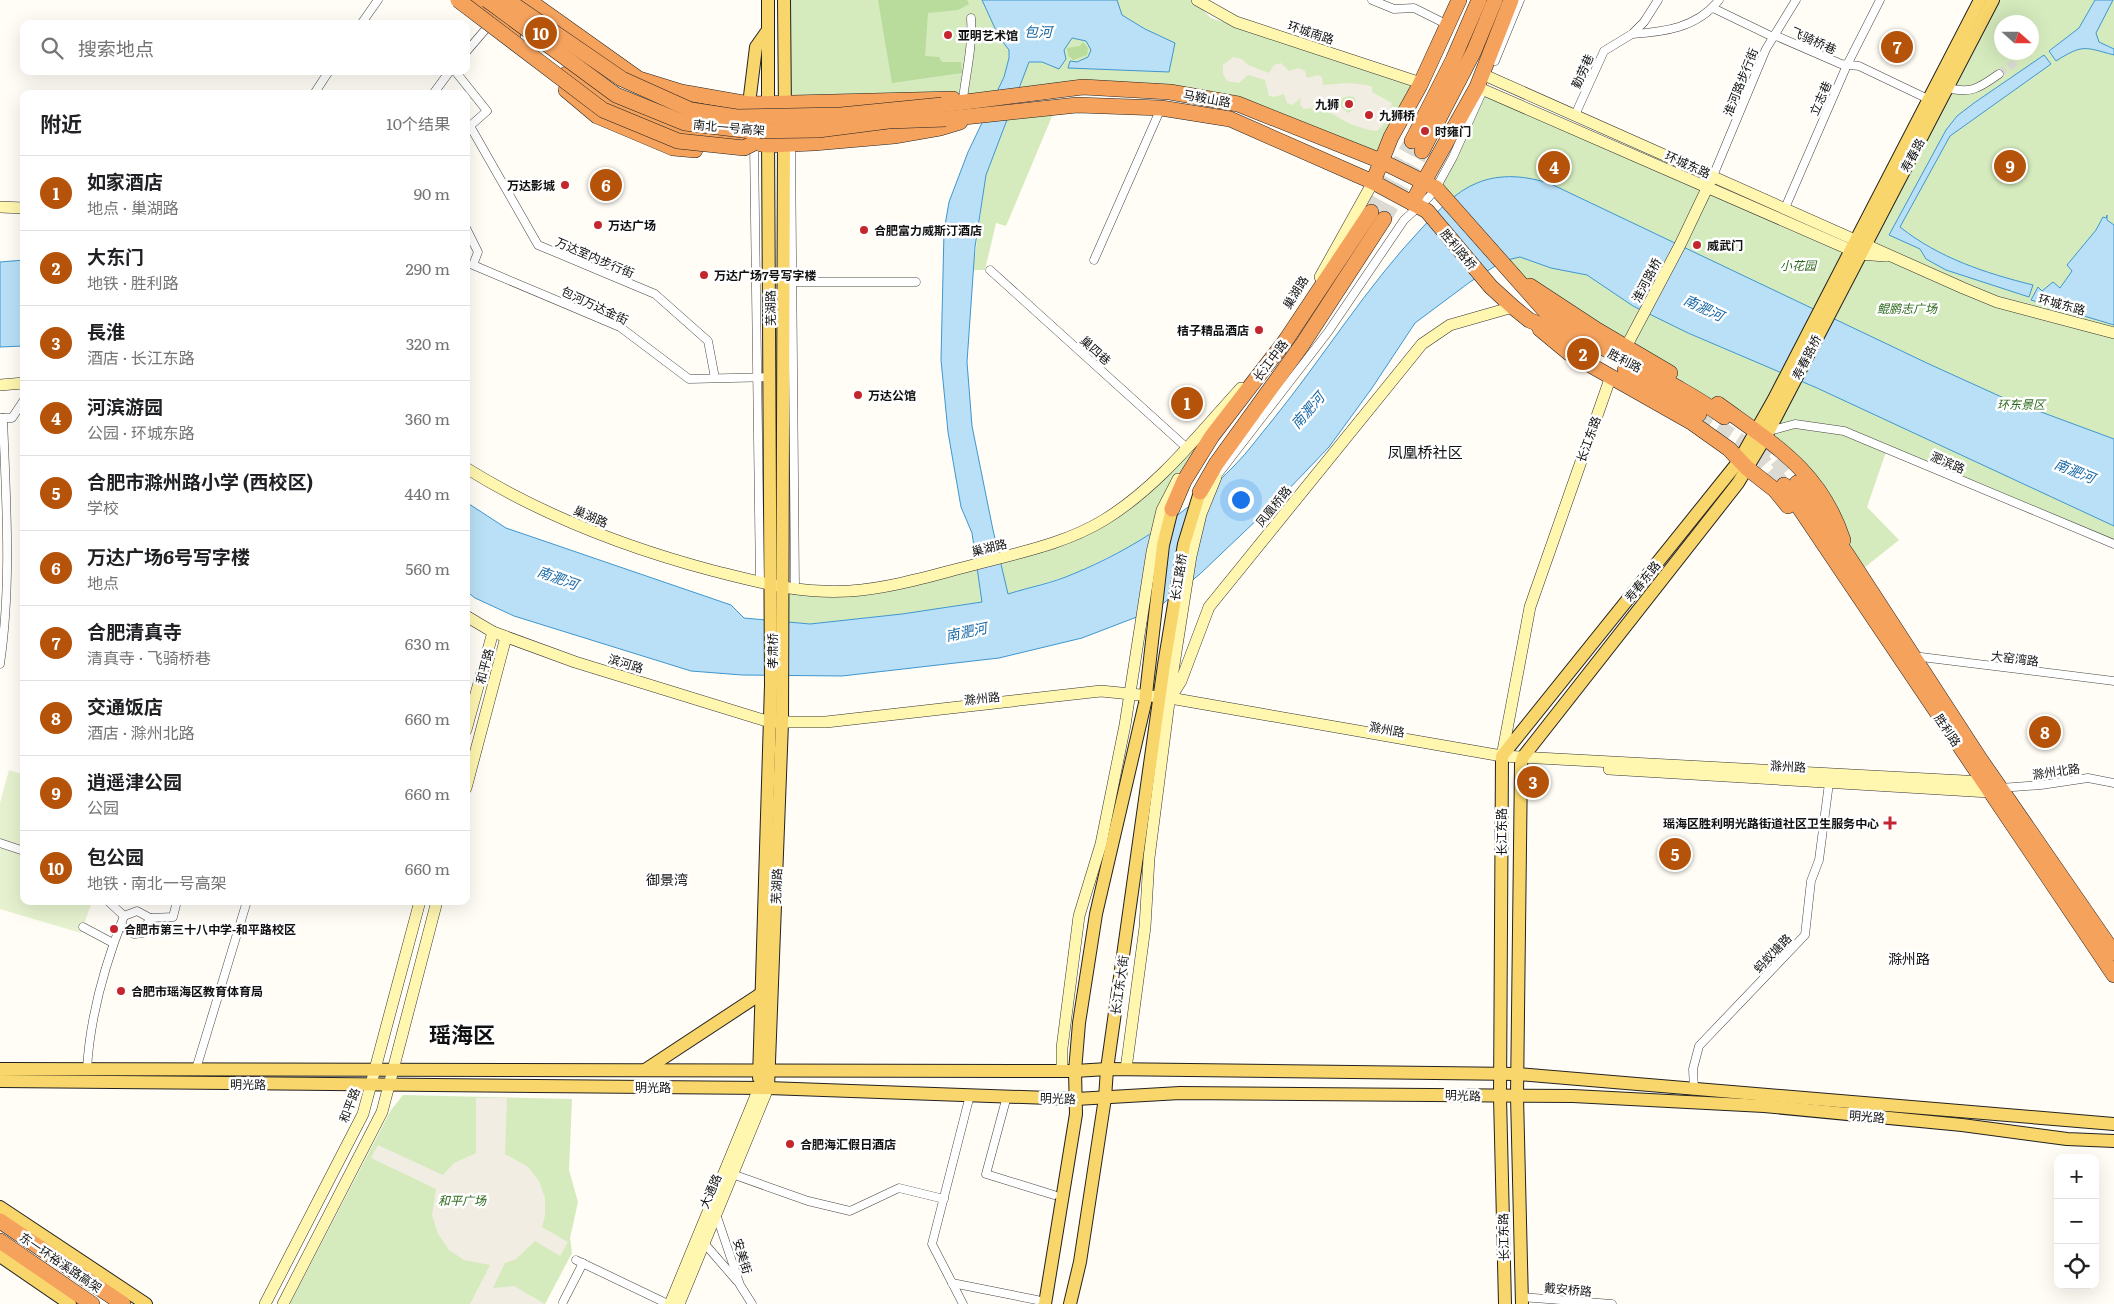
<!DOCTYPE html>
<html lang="zh">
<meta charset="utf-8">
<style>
body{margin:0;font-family:Literata,"Noto Sans SC",serif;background:#f6f6f6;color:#202124}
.controls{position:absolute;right:15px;bottom:15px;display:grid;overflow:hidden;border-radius:10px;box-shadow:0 5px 20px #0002}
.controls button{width:45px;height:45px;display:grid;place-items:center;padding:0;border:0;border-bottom:1px solid #e0e0e0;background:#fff;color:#202124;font:25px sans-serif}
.compass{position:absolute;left:1994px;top:15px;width:45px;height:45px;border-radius:50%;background:#fff;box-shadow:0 5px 20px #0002;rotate:111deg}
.you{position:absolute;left:1240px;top:499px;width:18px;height:18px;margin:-12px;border:4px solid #fff;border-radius:50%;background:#1a73e8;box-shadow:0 0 0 8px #1a73e833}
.badge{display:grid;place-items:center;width:32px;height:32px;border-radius:50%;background:#b45309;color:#fff;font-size:16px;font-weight:700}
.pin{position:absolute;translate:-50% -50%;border:2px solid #fff;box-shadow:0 1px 5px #0006}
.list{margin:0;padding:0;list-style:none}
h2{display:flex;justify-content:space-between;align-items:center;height:65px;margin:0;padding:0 20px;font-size:21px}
h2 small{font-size:16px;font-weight:400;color:#757577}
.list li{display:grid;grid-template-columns:32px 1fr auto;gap:15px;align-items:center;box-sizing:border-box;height:75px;padding:0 20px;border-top:1px solid #e0e0e0}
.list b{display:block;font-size:19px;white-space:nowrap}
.list p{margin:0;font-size:16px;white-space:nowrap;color:#757577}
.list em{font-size:16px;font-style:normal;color:#757577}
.icon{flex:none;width:28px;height:28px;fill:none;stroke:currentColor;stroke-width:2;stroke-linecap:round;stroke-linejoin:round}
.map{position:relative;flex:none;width:2114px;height:1304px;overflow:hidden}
.search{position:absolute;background:#fff;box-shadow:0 5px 20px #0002;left:20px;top:20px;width:450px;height:55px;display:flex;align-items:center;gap:12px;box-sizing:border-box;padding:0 18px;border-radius:10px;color:#757577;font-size:19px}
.panel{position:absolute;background:#fff;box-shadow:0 5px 20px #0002;left:20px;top:90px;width:450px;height:815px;border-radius:10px}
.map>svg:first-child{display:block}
</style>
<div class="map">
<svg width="2114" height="1304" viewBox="0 0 2114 1304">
<rect width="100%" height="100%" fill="#fffdf5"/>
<g fill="#d5ebbd" fill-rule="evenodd">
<path d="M784 0H1193L1211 18 1420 85 1381 161 1238 104 1083 87 979 100 785 103Z"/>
<path d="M1993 0H2114V544L1887 449 1867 507 1899 540 1859 572 1835 515 1765 438ZM2002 22H2032V52H2002Z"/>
<path d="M1484 89 1850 249 1756 432 1706 396 1512 274 1436 188Z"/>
<path d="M1056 107 1006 226 996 223 985 270H973L986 175 1009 112Z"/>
<path d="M1216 422 1157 529 1131 546 1072 575 982 602 902 614 810 624 783 621V589L848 591 954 570 998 551H1029L1103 521Z"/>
<path d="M403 1095 572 1099 569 1170 578 1202 570 1238 572 1253 545 1304H290L391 1110Z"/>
</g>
<g fill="#b9dc9c">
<path d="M878 0H967L969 4 958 10 928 13 925 56 939 57 942 62H961L962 73 892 83Z"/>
<path d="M1083 42 1088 48 1087 55 1073 60 1068 55 1067 48 1080 46Z"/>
</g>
<g fill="#e6f2cf">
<path d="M9 770 24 775V851L0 844V803Z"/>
<path d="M0 847 24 854V901H92L81 933 0 909Z"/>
</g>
<g fill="#f1ede2" fill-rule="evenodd">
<path d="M1233 57 1242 59 1248 65 1269 73 1274 65 1281 63 1289 71 1299 68 1305 71 1307 78 1318 75 1322 77 1323 85 1349 83 1367 85 1372 87V92L1392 103 1385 123 1377 131 1369 130 1350 124 1324 109 1322 103 1316 104 1311 108 1304 109 1300 105 1301 98 1292 105 1287 103 1284 94 1274 97 1269 96 1265 80 1248 75 1239 83 1227 81 1223 74V65ZM1348 96 1354 97 1356 101 1353 105V110L1348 113 1338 104 1340 99Z"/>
<path d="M476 1098H507L505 1154 527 1166 539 1181 545 1198V1216L542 1227 568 1242 560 1256 535 1241 516 1259 505 1263 493 1288 514 1286 545 1304H470L490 1265 464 1260 449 1250 438 1234 432 1215 436 1189 371 1158 378 1145 443 1175 454 1163 476 1153Z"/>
</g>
<g fill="#b9e0f7" stroke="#3f96cf">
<path d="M982 0H1117L1122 15 1145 29 1175 43 1169 72 1068 68 1070 61 1077 62 1088 57 1091 50 1086 41 1072 38 1064 50 1066 59 1059 69 1042 62H1029L986 175 975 247 967 362 972 426 993 530 1008 594C1030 587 1053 583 1073 574 1134 549 1189 512 1235 465 1248 452 1259 436 1271 422 1323 358 1366 287 1422 228 1437 212 1456 191 1477 183 1501 173 1527 176 1551 184L1929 364 2006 399 2114 439V526L1817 388 1688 333 1633 306 1587 275 1551 268 1520 257 1503 261 1470 282 1415 323 1372 388 1329 447 1284 494 1200 574 1155 610 1082 638 999 658 842 676 742 675 691 671 514 616 475 598 466 591V502L506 528 731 605 744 618 810 624 902 614 982 602 972 533 961 507 948 432 941 360 944 231 949 202 968 152 1004 77 1009 58V50L999 37Z"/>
<path d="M2095 0H2113L2096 33 2099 42 2114 49V55C2084 47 2083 44 2056 61L2049 51 2079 28Z"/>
<path d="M2044 55 2051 64 1950 136 1900 227C1939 258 1985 273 2033 285L2029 297 1946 270 1926 259 1920 249 1889 235 1946 130 1957 116 1974 103Z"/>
<path d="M2107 215V220L2114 225V325L2031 300 2038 287 2042 291 2053 282 2060 288 2072 271 2067 265 2096 230 2103 217 2106 218Z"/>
<path d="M24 260V346L0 347V262Z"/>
</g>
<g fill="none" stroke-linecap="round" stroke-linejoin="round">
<path stroke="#dbdad3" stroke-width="8" stroke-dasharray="8 4" stroke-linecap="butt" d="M1999 74 2017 61"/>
<g stroke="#dbdad3" stroke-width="15" stroke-dasharray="15 8" stroke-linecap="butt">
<path d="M1371 212 1412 141"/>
<path d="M1384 219 1422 151"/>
<path d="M1699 414 1754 450 1784 485"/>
<path d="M1759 445 1775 458 1797 483"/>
</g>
<g stroke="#444" stroke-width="9">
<g id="street">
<path d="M1372 0 1394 9 1414 8 1448 25"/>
<path d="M1713 8 1773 37"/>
<path d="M361 24 378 0"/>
<path d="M1632 34C1664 32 1697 28 1719 0"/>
<path d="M1774 35 1841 64 1859 66 1928 99"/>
<path d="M466 52 491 23"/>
<path d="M1495 61 1520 0"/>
<path d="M455 71 487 111 470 126 538 245 655 294 708 341 715 378"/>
<path d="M1947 88C1972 94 1979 88 1999 74"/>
<path d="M314 94 329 71"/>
<path d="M433 94 450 71"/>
<path d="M963 99C966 73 973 45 971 18"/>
<path d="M1575 115 1604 51 1632 34 1644 22 1658 0"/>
<path d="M754 143 760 583"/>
<path d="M791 144 795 590"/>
<path d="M1713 176 1766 49 1796 0"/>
<path d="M1785 208 1847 65 1880 0"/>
<path d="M466 228 478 252 473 265 620 327 689 379 770 377"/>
<path d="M1094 260 1161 108"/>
<path d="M990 270 1187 448"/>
<path d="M793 282H916"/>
<path d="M0 418H12L24 400"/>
<path d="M1769 431 1795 424 1844 431 2114 544"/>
<path d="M1216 477 1328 332 1404 220 1429 197 1436 188 1453 157 1483 90"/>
<path d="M1913 656 2114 681"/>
<path d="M0 664C12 583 6 500 3 418"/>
<path d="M2000 788 2041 785 2088 778 2114 783"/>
<path d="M0 843 24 851"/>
<path d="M124 916 137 911 150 918"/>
<path d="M121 925 134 934 143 933 150 918 173 917 177 901"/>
<path d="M83 927 113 943"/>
<path d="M87 1069C90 1017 105 964 124 916L108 901"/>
<path d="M196 1069 247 901"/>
<path d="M1694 1089 1693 1069 1699 1046 1805 935 1811 881 1819 860 1829 783"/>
<path d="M1007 1096 986 1174 1054 1195"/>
<path d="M732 1174 808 1201 850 1211 899 1188 944 1199"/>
<path d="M716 1214 740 1285 752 1304"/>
<path d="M704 1243 737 1281"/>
<path d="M576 1260 668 1304"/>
<path d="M952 1283 1037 1300"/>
<path d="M1522 1297 1612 1304"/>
<path d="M563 1302 583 1263"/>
<path d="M963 1304 932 1244 970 1095"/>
</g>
</g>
<g stroke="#333" stroke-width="12">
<g id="secondary">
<path d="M1197 0 1236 22 1421 83"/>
<path d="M1482 74 1963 288 1997 302 2114 333"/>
<path d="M1477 87 1860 254 1885 256"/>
<path d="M0 207 24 208"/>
<path d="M1320 277 1373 182"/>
<path d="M1626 347 1680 245 1710 182"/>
<path d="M0 385 24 383"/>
<path d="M466 468C543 516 627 548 714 571 762 583 800 594 850 591 892 588 933 575 973 565 1017 553 1065 544 1104 520 1158 487 1199 434 1241 388"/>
<path d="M466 616 493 632 575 662 770 722H826L1101 691 1170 698 1502 756 1983 782"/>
<path d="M1171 697 1181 681 1209 607 1422 344 1450 325 1513 307"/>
<path d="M466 730 493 632"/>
<path d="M1502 756 1530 607 1611 376"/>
<path d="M1609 769 1989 792"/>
<path d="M466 788 506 637"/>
<path d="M1126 1069 1145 927 1149 858 1173 671 1191 556 1201 514 1216 477"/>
<path d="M1062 1071V1048L1079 916 1101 844 1125 725 1152 552 1162 510 1178 479"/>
<path d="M265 1304 363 1114 420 901"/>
<path d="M283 1304 382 1112 437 901"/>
<path d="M670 1304 759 1088"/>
<path d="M679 1304 768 1088"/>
</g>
</g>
<g stroke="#222" stroke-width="14">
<g id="primary">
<path d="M784 0 785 112"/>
<path d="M749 104 756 47 768 30"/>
<path d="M768 111V0"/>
<path d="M0 1069 1075 1071 1107 1069 1517 1074 2114 1124"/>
<path d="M645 1070 762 993"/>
<path d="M759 1078 771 685 768 136"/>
<path d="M0 1081 768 1088 1076 1099 1180 1093 1573 1096 1764 1106 1962 1125 2067 1139 2114 1141"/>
<path d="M768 1088 782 723 784 135"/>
<path d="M0 1207 146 1304"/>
<path d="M0 1256 70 1304"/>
<path d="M1045 1304 1076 1114 1075 1071 1079 1023 1096 914 1145 703 1163 545 1172 509"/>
<path d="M1070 1304 1080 1262 1105 1098 1107 1069 1164 665 1184 544 1200 492"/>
<path d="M1505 1304 1500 1097 1502 756 1739 461 1774 399 1980 0"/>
<path d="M1522 1304 1517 1096 1521 764 1523 757 1738 483 1765 438 1993 0"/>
</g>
</g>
<g stroke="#222" stroke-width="16">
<g id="highway">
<path d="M471 0 513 35"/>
<path d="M528 0 639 79 681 92 749 104 953 99"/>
<path d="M566 74 609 103 674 132 768 145 814 143 894 136 940 128 960 122"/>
<path d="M566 90 597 116 673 148 695 150"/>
<path d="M942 105 1083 87 1170 92 1238 104 1381 161 1436 188 1545 311C1601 353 1667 376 1724 417"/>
<path d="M946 119 1077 105 1161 108 1230 119 1373 182 1427 211 1491 287 1513 307 1529 320 1567 336"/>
<path d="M1412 141 1453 60 1479 0"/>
<path d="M1422 151 1474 51 1495 0"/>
<path d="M1373 182 1391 137 1420 85 1459 0"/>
<path d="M1412 203 1477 87 1511 0"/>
<path d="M1530 286 1597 330 1670 373"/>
<path d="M1540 329 1569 353 1691 422 1729 449 1747 468 1775 490 1788 506"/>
<path d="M1625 370 1699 414"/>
<path d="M1718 404C1774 445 1820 470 1843 540"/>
<path d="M1797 483 1848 556 1980 759 2114 953"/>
<path d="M1784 485 2114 975"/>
<path d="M1200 492 1216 464 1302 345 1384 219"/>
<path d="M1172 509 1184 481 1212 436 1286 340 1371 212"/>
<path d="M0 1221 123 1304"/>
<path d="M0 1241 92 1304"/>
</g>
</g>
<use href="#street" stroke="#fff" stroke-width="8"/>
<use href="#secondary" stroke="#fff6b0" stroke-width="11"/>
<use href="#primary" stroke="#f9d66b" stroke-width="12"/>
<use href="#highway" stroke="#f5a25d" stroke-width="15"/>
<g stroke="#222" stroke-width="16" stroke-linecap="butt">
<g id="highway-bridge">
<path d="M458 0 603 110 678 141 744 148 754 143"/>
<path d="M487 0 616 95 685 123 751 131 818 130 888 121 946 119"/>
<path d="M507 0 622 79 691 110 737 117 841 115 942 105"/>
</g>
</g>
<use href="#highway-bridge" stroke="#f5a25d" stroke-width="15"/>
</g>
<g fill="#c4262e" stroke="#fff" stroke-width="2">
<circle cx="948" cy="35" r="5"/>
<circle cx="1349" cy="104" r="5"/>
<circle cx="1369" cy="115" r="5"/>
<circle cx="1425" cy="131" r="5"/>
<circle cx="565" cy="185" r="5"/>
<circle cx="598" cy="225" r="5"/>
<circle cx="864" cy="230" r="5"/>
<circle cx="1697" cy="245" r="5"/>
<circle cx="704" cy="275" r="5"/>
<circle cx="1259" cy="330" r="5"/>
<circle cx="858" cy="395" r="5"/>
<path d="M1887.5 815.5h5v5h5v5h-5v5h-5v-5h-5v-5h5z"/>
<circle cx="114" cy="929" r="5"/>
<circle cx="121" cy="991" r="5"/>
<circle cx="790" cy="1144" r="5"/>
</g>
<g text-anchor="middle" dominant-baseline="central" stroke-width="5" stroke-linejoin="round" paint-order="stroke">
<g font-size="12" fill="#111" stroke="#fff">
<text transform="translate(1311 32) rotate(18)">环城南路</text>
<text transform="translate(1814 40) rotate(24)">飞骑桥巷</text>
<text transform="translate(1582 71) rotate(-66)">勤劳巷</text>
<text transform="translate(1740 82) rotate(-68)">淮河路步行街</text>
<text transform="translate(1207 98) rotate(10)">马鞍山路</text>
<text transform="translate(1820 98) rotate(-66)">立志巷</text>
<text transform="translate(729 127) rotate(5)">南北一号高架</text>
<text transform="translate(1912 155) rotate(-62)">寿春路</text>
<text transform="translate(1688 164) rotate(24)">环城东路</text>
<text transform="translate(1459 249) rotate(50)">胜利路桥</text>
<text transform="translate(595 257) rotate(23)">万达室内步行街</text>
<text transform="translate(1646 280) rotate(-62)">淮河路桥</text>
<text transform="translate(1295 292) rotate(-58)">巢湖路</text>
<text transform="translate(2062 304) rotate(15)">环城东路</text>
<text transform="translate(595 305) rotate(25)">包河万达金街</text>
<text transform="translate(770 308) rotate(-91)">芜湖路</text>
<text transform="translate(1096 350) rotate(42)">巢四巷</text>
<text transform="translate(1806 357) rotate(-63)">寿春路桥</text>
<text transform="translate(1270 360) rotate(-53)">长江中路</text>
<text transform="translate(1625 360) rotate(27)">胜利路</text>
<text transform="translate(1588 439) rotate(-70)">长江东路</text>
<text transform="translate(1948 462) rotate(23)">淝滨路</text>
<text transform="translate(1273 506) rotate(-51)">凤凰桥路</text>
<text transform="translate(591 516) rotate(23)">巢湖路</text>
<text transform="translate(989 547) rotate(-14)">巢湖路</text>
<text transform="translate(1178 577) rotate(-81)">长江路桥</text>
<text transform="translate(1642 581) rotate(-51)">寿春东路</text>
<text transform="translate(772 651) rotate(-90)">孝肃桥</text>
<text transform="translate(2015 658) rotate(7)">大窑湾路</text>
<text transform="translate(626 663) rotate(17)">滨河路</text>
<text transform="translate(484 666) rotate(-75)">和平路</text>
<text transform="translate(982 698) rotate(-6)">滁州路</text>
<text transform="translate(1387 729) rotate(10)">滁州路</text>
<text transform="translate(1948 730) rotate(56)">胜利路</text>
<text transform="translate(1788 766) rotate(3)">滁州路</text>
<text transform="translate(2056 771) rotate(-8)">滁州北路</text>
<text transform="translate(1501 832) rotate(-90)">长江东路</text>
<text transform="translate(776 886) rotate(-88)">芜湖路</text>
<text transform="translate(1772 953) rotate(-46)">蚂蚁塘路</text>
<text transform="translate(1119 985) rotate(-82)">长江东大街</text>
<text transform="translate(248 1084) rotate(1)">明光路</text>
<text x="653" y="1087">明光路</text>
<text transform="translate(1463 1095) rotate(2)">明光路</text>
<text transform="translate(1058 1098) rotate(2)">明光路</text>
<text transform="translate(349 1105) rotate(-69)">和平路</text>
<text transform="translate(1867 1116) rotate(5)">明光路</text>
<text transform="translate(710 1191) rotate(-67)">大通路</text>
<text transform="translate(1503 1237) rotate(-91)">长江东路</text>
<text transform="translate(743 1256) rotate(73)">安美街</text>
<text transform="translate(61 1262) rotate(34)">东一环裕溪路高架</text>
<text transform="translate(1568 1289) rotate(5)">戴安桥路</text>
</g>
<g font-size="12" font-weight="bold" fill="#111" stroke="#fff" text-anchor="start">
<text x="958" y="35">亚明艺术馆</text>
<text x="1339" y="104" text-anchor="end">九狮</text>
<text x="1379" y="115">九狮桥</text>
<text x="1435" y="131">时雍门</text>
<text x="555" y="185" text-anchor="end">万达影城</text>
<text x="608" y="225">万达广场</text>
<text x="874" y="230">合肥富力威斯汀酒店</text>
<text x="1707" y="245">威武门</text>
<text x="714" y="275">万达广场7号写字楼</text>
<text x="1249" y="330" text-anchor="end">桔子精品酒店</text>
<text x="868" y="395">万达公馆</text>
<text x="1879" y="823" text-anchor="end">瑶海区胜利明光路街道社区卫生服务中心</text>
<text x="124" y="929">合肥市第三十八中学-和平路校区</text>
<text x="131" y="991">合肥市瑶海区教育体育局</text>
<text x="800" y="1144">合肥海汇假日酒店</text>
</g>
<g font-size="12" font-style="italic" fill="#2f6b1f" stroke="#fff">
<text x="1798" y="265">小花园</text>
<text x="1907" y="308">鲲鹏志广场</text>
<text x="2021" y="404">环东景区</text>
<text x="462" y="1200">和平广场</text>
</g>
<g font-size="14" font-style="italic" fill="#1768a6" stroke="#fff">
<text x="1038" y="31">包河</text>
<text transform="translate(1704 307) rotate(25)">南淝河</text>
<text transform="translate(1307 410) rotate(-49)">南淝河</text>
<text transform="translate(2075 470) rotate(22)">南淝河</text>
<text transform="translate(558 577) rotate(20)">南淝河</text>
<text transform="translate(966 631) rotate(-12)">南淝河</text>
</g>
<g font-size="14" fill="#111" stroke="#fff">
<text x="667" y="879">御景湾</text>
<text x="1909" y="958">滁州路</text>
</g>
<g font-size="15" fill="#111" stroke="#fff">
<text x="1425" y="451">凤凰桥社区</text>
</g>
<g font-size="22" font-weight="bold" fill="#111" stroke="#fff">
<text x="462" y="1033">瑶海区</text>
</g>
</g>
</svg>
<div class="controls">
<button>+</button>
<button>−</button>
<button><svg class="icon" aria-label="locate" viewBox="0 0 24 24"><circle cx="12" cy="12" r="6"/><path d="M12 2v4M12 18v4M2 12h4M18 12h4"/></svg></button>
</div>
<svg class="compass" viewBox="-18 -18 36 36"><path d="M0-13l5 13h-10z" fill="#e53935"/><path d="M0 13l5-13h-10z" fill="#757577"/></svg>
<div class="you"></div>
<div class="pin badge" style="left:1187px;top:403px">1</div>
<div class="pin badge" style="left:1583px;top:354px">2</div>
<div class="pin badge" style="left:1533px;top:782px">3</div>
<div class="pin badge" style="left:1554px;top:167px">4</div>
<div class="pin badge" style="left:1675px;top:854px">5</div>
<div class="pin badge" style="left:606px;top:185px">6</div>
<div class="pin badge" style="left:1897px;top:47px">7</div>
<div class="pin badge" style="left:2045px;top:732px">8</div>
<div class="pin badge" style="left:2010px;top:166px">9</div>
<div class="pin badge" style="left:541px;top:33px">10</div>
<div class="search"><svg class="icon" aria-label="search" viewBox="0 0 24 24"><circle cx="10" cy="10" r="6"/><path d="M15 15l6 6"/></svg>搜索地点</div>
<section class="panel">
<h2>附近<small>10个结果</small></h2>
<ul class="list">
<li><span class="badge">1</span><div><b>如家酒店</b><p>地点 · 巢湖路</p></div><em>90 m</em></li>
<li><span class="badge">2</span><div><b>大东门</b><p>地铁 · 胜利路</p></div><em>290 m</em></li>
<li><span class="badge">3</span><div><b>長淮</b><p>酒店 · 长江东路</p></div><em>320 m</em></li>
<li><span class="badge">4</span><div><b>河滨游园</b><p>公园 · 环城东路</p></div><em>360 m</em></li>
<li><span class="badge">5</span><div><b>合肥市滁州路小学 (西校区)</b><p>学校</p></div><em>440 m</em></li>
<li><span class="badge">6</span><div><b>万达广场6号写字楼</b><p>地点</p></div><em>560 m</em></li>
<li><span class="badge">7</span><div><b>合肥清真寺</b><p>清真寺 · 飞骑桥巷</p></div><em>630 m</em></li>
<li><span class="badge">8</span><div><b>交通饭店</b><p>酒店 · 滁州北路</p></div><em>660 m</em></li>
<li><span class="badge">9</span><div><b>逍遥津公园</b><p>公园</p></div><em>660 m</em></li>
<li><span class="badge">10</span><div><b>包公园</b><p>地铁 · 南北一号高架</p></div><em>660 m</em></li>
</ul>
</section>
</div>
